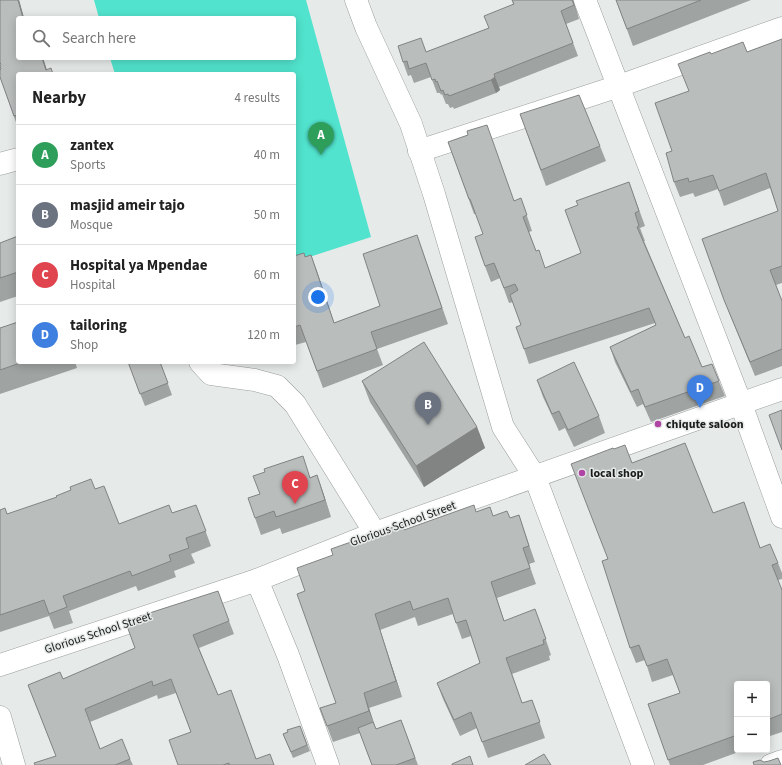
<!DOCTYPE html>
<meta charset="utf-8">
<style>
body{margin:0;font-family:"Source Sans 3",sans-serif;background:#f6f6f6;color:#222}
.controls{position:absolute;right:12px;bottom:12px;display:grid;overflow:hidden;border-radius:4px;box-shadow:0 2px 10px #0003}
.controls button{width:36px;height:36px;display:grid;place-items:center;padding:0;border:0;border-bottom:1px solid #e0e0e0;background:#fff;color:#222;font:20px sans-serif}
.you{position:absolute;left:318px;top:297px;width:14px;height:14px;margin:-10px;border:3px solid #fff;border-radius:50%;background:#1a73e8;box-shadow:0 0 0 6px #1a73e833}
.badge{display:grid;place-items:center;width:26px;height:26px;border-radius:50%;background:#ea580c;color:#fff;font-size:13px;font-weight:700}
.pin{position:absolute;translate:-50% -33px;filter:drop-shadow(0 1px 2px #0008)}
.pin::after{content:'';position:absolute;top:21px;width:14px;height:12px;background:inherit;clip-path:polygon(0 0,100% 0,50% 100%)}
.list{margin:0;padding:0;list-style:none}
h2{display:flex;justify-content:space-between;align-items:center;height:52px;margin:0;padding:0 16px;font-size:17px}
h2 small{font-size:13px;font-weight:400;color:#767676}
.list li{display:grid;grid-template-columns:26px 1fr auto;gap:12px;align-items:center;box-sizing:border-box;height:60px;padding:0 16px;border-top:1px solid #e0e0e0}
.list b{display:block;font-size:15px;white-space:nowrap}
.list p{margin:0;font-size:13px;white-space:nowrap;color:#767676}
.list em{font-size:13px;font-style:normal;color:#767676}
.icon{flex:none;width:22px;height:22px;fill:none;stroke:currentColor;stroke-width:2;stroke-linecap:round;stroke-linejoin:round}
.map{position:relative;flex:none;width:782px;height:765px;overflow:hidden}
.search{position:absolute;background:#fff;box-shadow:0 2px 10px #0003;left:16px;top:16px;width:280px;height:44px;display:flex;align-items:center;gap:10px;box-sizing:border-box;padding:0 14px;border-radius:4px;color:#767676;font-size:15px}
.panel{position:absolute;background:#fff;box-shadow:0 2px 10px #0003;left:16px;top:72px;width:280px;height:292px;border-radius:4px}
.map>svg:first-child{display:block}
</style>
<div class="map">
<svg width="782" height="765" viewBox="0 0 782 765">
<rect width="100%" height="100%" fill="#e6eae9"/>
<path fill="#51e3cd" d="M94 0H306L371 237 294 262V74H115L110 58H294V18H99Z"/>
<g fill="none" stroke-linecap="round" stroke-linejoin="round">
<g stroke="#9a9e9d" stroke-width="23">
<g id="minor">
<path d="M356 0 366 27 411 124 434 194 503 427 535 477 643 765"/>
<path d="M585 0 741 404 782 517"/>
<path d="M419 151 619 86 782 28"/>
<path d="M0 164 18 159"/>
<path d="M200 362 211 374 255 380 277 386 295 404 375 533"/>
<path d="M257 580 288 655 328 765"/>
<path d="M0 665 257 580 375 533 782 389"/>
<path d="M0 717 14 765"/>
<path d="M771 765 782 761"/>
</g>
</g>
<use href="#minor" stroke="#fff" stroke-width="22"/>
</g>
<g fill="#9fa3a2">
<path d="M19 0 24 18H18V58H43L47 70 53 74H18V128L0 77 1 65Z"/>
<path d="M512 0H573L579 19 566 24 578 56 499 87 500 90 496 93 454 109 453 107 450 108 448 104H446L442 94 441 95 440 93H437L431 77 414 83 411 75 408 76 403 62 426 52 489 28 513 4Z"/>
<path d="M616 0H751L633 46Z"/>
<path d="M782 39V283L776 285 782 301V366L755 376 730 315 702 239 778 211 770 188 724 206 718 189 695 197 693 193 680 197 674 182 672 151 688 91 743 42 747 52Z"/>
<path d="M520 114 600 146 606 161 546 186Z"/>
<path d="M468 135 514 201 521 198 532 231 529 232 536 251 545 268 581 253 578 205 629 182 645 226 640 228 645 241H644L685 338 702 367 712 364 725 396 651 422 643 404 637 407 615 362 610 347 656 325 655 323 529 364 524 349 521 325 513 302 509 303 500 278 491 282 480 253 483 234 476 214H474L448 142Z"/>
<path d="M417 235 448 324 377 349 383 365 323 388 306 342 295 345 294 343V256L305 257 311 255 334 323 380 306Z"/>
<path d="M18 236V296L0 302V243Z"/>
<path d="M0 328 18 362H75L77 368 0 394Z"/>
<path d="M160 362 172 395 145 406 132 373Z"/>
<path d="M537 380 599 416 605 433 574 447 565 428 559 431 543 397Z"/>
<path d="M362 381 477 427 485 448 424 487 370 402Z"/>
<path d="M614 449 632 463 713 513 760 548 778 563 782 573V579L778 580 782 590V732L767 737V684H737V750H744L703 765H670L648 704 680 693 673 675 652 682 645 660 636 663 630 648 607 559Z"/>
<path d="M317 475 331 517 282 534 280 528 261 535 255 518 311 477Z"/>
<path d="M95 489 119 524 172 513 196 505 211 546 191 554 195 563 174 571 176 577 138 591 136 586 69 611 73 623 54 629 49 616 0 632V510L7 514Z"/>
<path d="M476 512 493 516 510 518 519 515 535 562 529 564 536 584 497 598 504 621 541 625 551 655 549 656 550 660 512 674 522 703 532 700 545 738 488 758 477 728 460 736 443 699 437 683 480 663 471 636 462 639 453 614 418 626 415 617 380 630 402 697 369 708 376 729 401 720 418 765H372L360 733 333 742 320 708 336 703 305 591 404 530Z"/>
<path d="M229 621 234 634 199 648 218 695 256 759 274 765H178L191 732 176 693 158 699 157 695 90 722 100 749 130 759 133 765H35L56 756 28 685 63 679Z"/>
<path d="M300 726 310 751 293 758 283 734Z"/>
</g>
<g fill="#828484">
<path d="M18 0H19L24 18H23Z"/>
<path d="M572 0H573L579 19Z"/>
<path d="M42 58H43L48 74H47Z"/>
<path d="M494 74 500 90 496 93 491 80Z"/>
<path d="M311 255 317 271 340 340 334 323Z"/>
<path d="M477 427 485 448 424 487 416 466Z"/>
<path d="M317 475 323 492 331 517 325 500Z"/>
<path d="M375 614 380 630 402 697 396 681Z"/>
<path d="M364 693 369 708 375 727 369 711Z"/>
</g>
<g fill="#b9bdbc" stroke="#828484">
<path d="M0 0H18L23 18H18V58H42L46 70 51 68 53 74H18V115L14 116 0 77V70L1 69 0 66 1 65 0 62Z"/>
<path d="M512 0H572L574 5 561 11 573 43 494 74 495 77 491 80 449 96 448 94 445 95 443 90 441 91 437 81 436 82 435 79 432 80 426 63 409 69 407 61 403 62 398 46 421 38 426 52 489 28 484 16 514 4Z"/>
<path d="M616 0H701L627 29Z"/>
<path d="M782 39V266L770 270 782 301V349L750 362 724 300 702 239 778 211 766 173 719 191 713 175 689 182 688 178 674 182 666 153 672 151 655 103 689 91 678 64 710 52 711 54 743 42 747 52Z"/>
<path d="M579 95 600 146 541 170 520 114Z"/>
<path d="M487 125 514 201 521 198 527 215 523 217 536 251 539 250 545 268 581 253 565 210 578 205 576 201 629 182 639 211 635 213 639 226 637 227 685 338 689 336 702 367 712 364 719 381 645 407 638 389 631 392 610 347 656 325 649 308 524 349 516 327 521 325 510 295 518 290 515 284 504 288 494 263 485 266 475 237 483 234 470 199H469L448 142 468 135 467 131Z"/>
<path d="M417 235 442 308 371 332 377 349 317 371 300 325 294 327V256L304 253 305 257 311 255 334 323 380 306 363 254Z"/>
<path d="M18 236V272L0 278V243Z"/>
<path d="M18 322V362H23L0 370V328Z"/>
<path d="M424 342 477 427 416 466 362 381Z"/>
<path d="M128 362H160L168 383 140 394Z"/>
<path d="M574 362 599 416 568 430 559 411 552 414 537 380Z"/>
<path d="M782 410V450L769 415Z"/>
<path d="M685 443 713 513 744 502 760 548 770 544 778 563 772 565 782 590V714L767 720V684H737V735L668 760 648 704 680 693 667 659 647 666 639 645 630 648 602 561 608 559 571 464 613 448 614 449 625 445 632 463Z"/>
<path d="M303 456 310 478 317 475 325 500 276 517 274 511 255 518 248 498 260 494 253 476 265 472 264 469Z"/>
<path d="M91 479 95 489 104 486 119 524 169 505 172 513 196 505 206 531 186 538 189 548 169 555 171 561 132 576 130 571 63 596 67 607 49 614 44 600 0 615V510L5 508 7 514 57 497 56 496 71 490 70 487Z"/>
<path d="M474 505 476 512 490 507 493 516 507 511 510 518 519 515 529 546 523 548 530 568 491 582 504 621 535 609 546 639 543 640 544 644 506 658 522 703 532 700 540 722 482 742 471 712 454 720 437 683 480 663 466 620 456 623 448 598 413 610 410 601 375 614 396 681 364 693 369 711 327 726 320 708 336 703 297 594 305 591 297 568 333 555 331 549 371 535 402 524 404 530Z"/>
<path d="M218 591 229 621 193 635 218 695 231 690 256 759 270 754 274 765H229V763L223 765H178L169 740 191 732 171 679 153 686 152 681 85 709 100 749 122 739 130 759 115 765H35L34 763 56 756 28 685 60 672 63 679 135 648 127 626 138 622 137 617Z"/>
<path d="M401 720 415 758 396 765H372L358 728 373 722 376 729Z"/>
<path d="M300 726 307 745 291 752 283 734 288 732 287 730Z"/>
<path d="M544 754 551 765H525Z"/>
<path d="M470 756 473 765H452V764Z"/>
<path d="M778 758 781 765H754L753 762 760 760 764 762 769 761Z"/>
</g>
<g fill="#af44a5" stroke="#e6eae9" stroke-width="1.5">
<circle cx="658" cy="424" r="4"/>
<circle cx="582" cy="473" r="4"/>
</g>
<g text-anchor="middle" dominant-baseline="central" stroke-width="3" stroke-linejoin="round" paint-order="stroke">
<g font-size="12" font-weight="bold" fill="#1a1c1b" stroke="#e6eae9" text-anchor="start">
<text x="666" y="424">chiqute saloon</text>
<text x="590" y="473">local shop</text>
</g>
<g font-size="12" fill="#1a1c1b" stroke="#e6eae9">
<text transform="translate(403 524) rotate(-20)">Glorious School Street</text>
<text transform="translate(98 633) rotate(-18)">Glorious School Street</text>
</g>
</g>
</svg>
<div class="controls">
<button>+</button>
<button>−</button>
</div>
<div class="you"></div>
<div class="pin badge" style="left:321px;top:155px;background:#2e9e5b">A</div>
<div class="pin badge" style="left:428px;top:425px;background:#6b7280">B</div>
<div class="pin badge" style="left:295px;top:504px;background:#e0444e">C</div>
<div class="pin badge" style="left:700px;top:408px;background:#3f7fe0">D</div>
<div class="search"><svg class="icon" aria-label="search" viewBox="0 0 24 24"><circle cx="10" cy="10" r="6"/><path d="M15 15l6 6"/></svg>Search here</div>
<section class="panel">
<h2>Nearby<small>4 results</small></h2>
<ul class="list">
<li><span class="badge" style="background:#2e9e5b">A</span><div><b>zantex</b><p>Sports</p></div><em>40 m</em></li>
<li><span class="badge" style="background:#6b7280">B</span><div><b>masjid ameir tajo</b><p>Mosque</p></div><em>50 m</em></li>
<li><span class="badge" style="background:#e0444e">C</span><div><b>Hospital ya Mpendae</b><p>Hospital</p></div><em>60 m</em></li>
<li><span class="badge" style="background:#3f7fe0">D</span><div><b>tailoring</b><p>Shop</p></div><em>120 m</em></li>
</ul>
</section>
</div>
